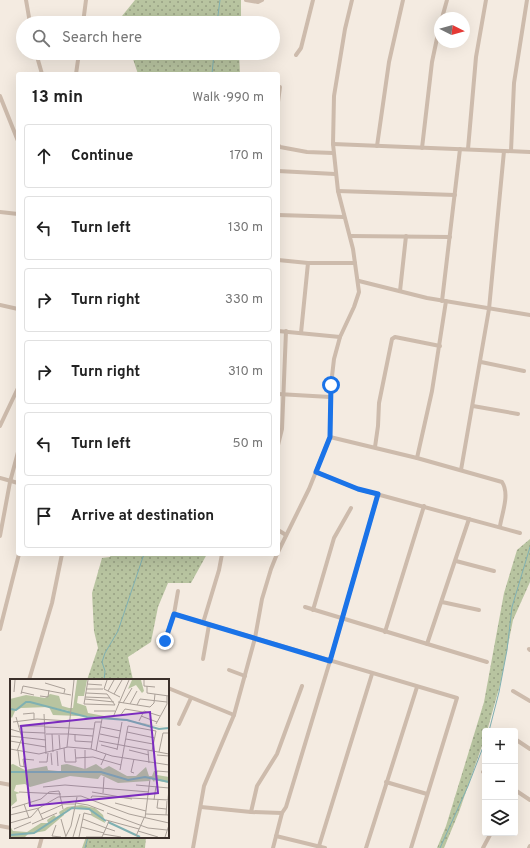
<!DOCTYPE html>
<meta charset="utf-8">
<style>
body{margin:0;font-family:Overpass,sans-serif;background:#f2f2f2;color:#222}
.controls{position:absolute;right:12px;bottom:12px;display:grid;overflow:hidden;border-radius:4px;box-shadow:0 4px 16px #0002}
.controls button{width:36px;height:36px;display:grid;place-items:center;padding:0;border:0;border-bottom:1px solid #e0e0e0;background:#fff;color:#222;font:20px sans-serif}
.compass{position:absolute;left:434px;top:12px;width:36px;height:36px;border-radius:50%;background:#fff;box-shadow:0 4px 16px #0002;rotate:96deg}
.stop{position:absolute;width:12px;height:12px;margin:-9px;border:3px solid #1a73e8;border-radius:50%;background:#fff}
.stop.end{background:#1a73e8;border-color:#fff;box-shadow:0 1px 4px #0008}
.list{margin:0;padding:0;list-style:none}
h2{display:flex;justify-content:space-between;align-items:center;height:52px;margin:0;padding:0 16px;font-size:17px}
h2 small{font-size:13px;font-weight:400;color:#767676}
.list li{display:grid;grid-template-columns:26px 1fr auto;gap:12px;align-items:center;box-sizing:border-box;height:64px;margin:0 8px 8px;padding:0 8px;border:1px solid #e0e0e0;border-radius:4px}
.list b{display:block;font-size:15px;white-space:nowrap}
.list em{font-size:13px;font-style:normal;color:#767676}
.icon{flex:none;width:22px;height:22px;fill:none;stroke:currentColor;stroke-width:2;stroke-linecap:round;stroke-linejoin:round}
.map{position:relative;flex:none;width:530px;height:848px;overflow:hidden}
.search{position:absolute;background:#fff;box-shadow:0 4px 16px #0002;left:16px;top:16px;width:264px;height:44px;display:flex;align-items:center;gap:10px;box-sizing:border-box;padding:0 14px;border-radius:22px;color:#767676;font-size:15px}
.panel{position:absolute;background:#fff;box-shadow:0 4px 16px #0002;left:16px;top:72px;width:264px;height:484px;border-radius:4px}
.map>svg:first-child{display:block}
</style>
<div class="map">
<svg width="530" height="848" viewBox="0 0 530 848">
<defs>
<pattern id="grass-dots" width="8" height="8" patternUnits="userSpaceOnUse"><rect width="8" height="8" fill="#b8c4a0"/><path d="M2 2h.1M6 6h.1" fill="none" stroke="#97a083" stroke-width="1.8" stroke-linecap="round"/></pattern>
</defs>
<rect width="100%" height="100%" fill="#f4ebe1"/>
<g fill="url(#grass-dots)">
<path d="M135 0H241V23H123L122 16Z"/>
<path d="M131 53H239L240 74H138Z"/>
<path d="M530 539V582L513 620 500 685 487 731H485V737L459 812 444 848H437L446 826 484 702 504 593 517 550Z"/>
<path d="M111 554H207L191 583H168L158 607 151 642 128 657 133 680H87L98 648 94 631 92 593 102 558 110 557Z"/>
<path d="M86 837H146L145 848H82Z"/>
</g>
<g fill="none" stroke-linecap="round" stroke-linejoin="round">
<g stroke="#7fb0b2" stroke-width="1">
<path d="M217 23 220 0"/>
<path d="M212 74 214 53"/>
<path d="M104 680 105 671 102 662 105 653 118 631 144 554"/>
<path d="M489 731 499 692 507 650 512 607 530 547"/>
<path d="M85 848 88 837"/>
<path d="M440 848 468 786 485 742"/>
</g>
<g stroke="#cdbbac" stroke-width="4">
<path d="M26 0 30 23"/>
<path d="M246 0 258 2 262 0"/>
<path d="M442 18 447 0"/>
<path d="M83 23 86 0"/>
<path d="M36 53 42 74"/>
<path d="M296 55 301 48 313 0"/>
<path d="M76 74 79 53"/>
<path d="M0 96 18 141"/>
<path d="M278 102 280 87"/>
<path d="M333 144 530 152"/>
<path d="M278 145 280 147 307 152 333 153"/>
<path d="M377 146 389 62 403 0"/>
<path d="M422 148 432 62 440 24"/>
<path d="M468 149 476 57 486 0"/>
<path d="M511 151 514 83 527 0"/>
<path d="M278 171 335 174"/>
<path d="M338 191 455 195"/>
<path d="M0 212 18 214"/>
<path d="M278 215 344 217"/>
<path d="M350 236 450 237"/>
<path d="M278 260 308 263H355"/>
<path d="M359 281 427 298 530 315"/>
<path d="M400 291 406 236"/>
<path d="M442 301 460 149"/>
<path d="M0 305 18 309"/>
<path d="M278 331 340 337"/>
<path d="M301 333 308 263"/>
<path d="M481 362 524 371"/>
<path d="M278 394 330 397"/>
<path d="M473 406 518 414"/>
<path d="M0 426 18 388"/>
<path d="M330 437 417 458 502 482C510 494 502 513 500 526"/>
<path d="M278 445 282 429 286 331"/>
<path d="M375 447 378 426 379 403 392 339 395 337 440 346"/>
<path d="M417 458 432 391 446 301"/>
<path d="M461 470 489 309 504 151"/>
<path d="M316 472 358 489 520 533"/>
<path d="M0 478 18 483"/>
<path d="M278 530 286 535"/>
<path d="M0 536 10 482 18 452"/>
<path d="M278 552 309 489 330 437 331 385 334 359 340 337 354 307 359 292 353 249 338 191 333 144 334 96 345 29 352 0"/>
<path d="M456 561 494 571"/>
<path d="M442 602 479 610"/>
<path d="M305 607 487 662"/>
<path d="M313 610 334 538 351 508"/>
<path d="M174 614 457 698 411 848"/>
<path d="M203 623 219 570 222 554"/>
<path d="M0 629 19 554"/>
<path d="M385 632 424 506"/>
<path d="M165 641 174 614 178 591"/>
<path d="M427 644 469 519"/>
<path d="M529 649 530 650"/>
<path d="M203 659 209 625"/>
<path d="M229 670 245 676"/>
<path d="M29 680 52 603 62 554"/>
<path d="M168 688 234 715"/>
<path d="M513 691 530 701"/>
<path d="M179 724 191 698"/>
<path d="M515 739 530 749"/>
<path d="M483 772 485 773"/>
<path d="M386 782 427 794"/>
<path d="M0 783 11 785"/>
<path d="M515 790 530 800"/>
<path d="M201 807 251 812 282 813"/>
<path d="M251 812 257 786 277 754 302 686"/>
<path d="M0 826 11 828"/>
<path d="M276 836 325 848"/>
<path d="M319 846 372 674"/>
<path d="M39 848 42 837"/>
<path d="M193 848 204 786 234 715 255 638 262 599 271 569 277 554"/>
<path d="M273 848 282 813 286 807 330 661 378 494"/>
<path d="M366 848 417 687"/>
<path d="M483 848 491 833"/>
<path d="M529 848 530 846"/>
</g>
</g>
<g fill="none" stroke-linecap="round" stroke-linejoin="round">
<path stroke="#1a73e8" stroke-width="5" d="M165 641 174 614 330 661 378 494 358 489 316 472 330 437 331 385"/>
</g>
<g transform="translate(10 679)">
<rect width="159" height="159" fill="#f4ebe1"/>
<path d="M67 1H77L74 17H68L67 24 76 27 78 34 159 49 93 38 43 36 39 28 58 32 59 29H63ZM122 1H131L134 12 132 14 126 6 118 10ZM3 85 15 91 37 87 38 91 48 92H51V86L57 85 75 90 86 85 93 90 99 87 117 97H126L136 88 139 97H142L144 92H148L147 96 159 98V104L145 101 144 103 140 98 139 102 108 104 91 96 88 100 60 97 20 108 15 105 6 106 4 112 10 114 6 115 7 122 0 128V86ZM71 126 85 129 93 136 95 144 82 137 80 131 64 128 54 133V136L35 152 18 155 15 158H0V147L3 152 17 153 31 144H38L37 141 44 136 46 138 50 136 49 133 57 128Z" fill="#b8c4a0"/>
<path d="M40 15 49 17 52 27 59 29V32L39 28 11 29 5 32 2 39 0 37V20L16 16 35 19Z" fill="#b8c4a0"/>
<path fill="none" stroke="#7fb0b2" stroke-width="2" d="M0 30 6 31 16 23H20L77 38 117 41 149 50 159 49M0 93H91L118 101 135 98 159 103M98 143 130 158M0 156 24 154 62 129 79 130 96 142"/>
<path fill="none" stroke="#aaa098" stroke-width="1" d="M97 1 94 10 110 18M134 1V7L145 8M35 4 55 10 54 14M77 5 92 6M137 7V14L159 17M76 10H93M98 12 104 1M4 13 5 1M11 13 24 16M76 14 97 15 105 26 74 25 78 1M11 15 13 7 61 16M104 15 112 1M30 17 38 18 39 11M75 18 100 19M75 20 104 23M108 23 140 28 144 24 145 15M113 24 122 9M120 25 127 12M127 26 130 20 157 23M84 32H105M13 35 24 34V40M34 35 36 75M104 36 119 1M110 37 115 30 133 33M131 37 147 43M6 38 12 59 7 72M129 42 134 32 150 37M3 43 27 40 59 42M146 45 157 25V17M8 47H35M35 48 84 50M91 48 111 52M0 50 10 53 35 54M117 53 145 59M36 55H58M42 55 43 73M58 55 83 57M65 55V62L82 63M90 55 109 59M49 56 50 70M0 57 36 61M116 60 143 65M0 62 36 68M89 62 159 75M91 66 107 70M57 68 64 1M54 69 55 83H66L65 70M0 70 29 75 58 68 81 70 102 77 159 86M81 70 85 43H92M75 71V90M107 71 112 43M119 71 139 76M8 72 10 87 16 88V90M47 72 48 87M86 72 92 40M138 72 139 84M149 73 153 54H159M41 74 42 86M147 76 159 77M66 79 83 78 111 86M29 83H37L38 74M91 86 96 75M14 88 13 80 24 81M110 91 118 47 146 52 142 72M147 92 159 93M124 94 121 93 124 80M126 106 159 109M33 108 55 106 139 113M9 113 51 115M82 113 122 120M93 114 94 98M81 119 82 117 159 121M144 121 146 107M148 121 147 129 156 130M158 121 159 109M66 124 78 126 94 132M105 124 136 132M14 125 19 139M52 125H66M2 129 31 120 39 113 49 112 53 130M28 130 33 141M97 134 138 149 157 151M31 135 52 126M136 135 159 136M0 136 29 129M156 136 157 122M135 139 140 100M51 140 56 158M73 140 96 149 99 142M96 141 129 150M0 144 21 138 29 129 48 118 71 117 119 135 159 144M22 145 47 134M46 146 42 157 51 158M71 148 94 154M4 150 21 143M128 152 148 158M93 155 111 158M56 157 61 147 67 118M126 157 134 139M63 158 70 135M69 158 74 134 82 136M76 158H92M92 158 96 149 105 152M155 158 159 146"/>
<path fill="#7b2cbf" fill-opacity="0.15" stroke="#7b2cbf" stroke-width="2" d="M140 33 148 114 20 127 11 47Z"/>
<rect width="159" height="159" fill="none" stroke="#3b302b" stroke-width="2"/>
</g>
</svg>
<div class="controls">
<button>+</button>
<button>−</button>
<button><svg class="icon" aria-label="layers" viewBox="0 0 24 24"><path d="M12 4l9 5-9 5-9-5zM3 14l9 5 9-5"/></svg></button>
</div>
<svg class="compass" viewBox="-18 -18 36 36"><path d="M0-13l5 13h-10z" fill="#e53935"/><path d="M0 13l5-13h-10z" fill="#767676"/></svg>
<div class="stop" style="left:331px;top:385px"></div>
<div class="stop end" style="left:165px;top:641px"></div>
<div class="search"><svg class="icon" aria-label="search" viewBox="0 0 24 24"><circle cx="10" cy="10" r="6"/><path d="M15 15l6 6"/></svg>Search here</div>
<section class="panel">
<h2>13 min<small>Walk · 990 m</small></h2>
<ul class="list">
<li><svg class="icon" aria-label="ahead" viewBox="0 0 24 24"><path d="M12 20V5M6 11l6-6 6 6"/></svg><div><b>Continue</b></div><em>170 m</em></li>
<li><svg class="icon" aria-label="left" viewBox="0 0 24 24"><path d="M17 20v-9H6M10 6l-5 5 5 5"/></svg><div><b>Turn left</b></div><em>130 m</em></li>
<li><svg class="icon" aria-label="right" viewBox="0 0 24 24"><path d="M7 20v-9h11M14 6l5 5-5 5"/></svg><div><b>Turn right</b></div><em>330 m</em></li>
<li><svg class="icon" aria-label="right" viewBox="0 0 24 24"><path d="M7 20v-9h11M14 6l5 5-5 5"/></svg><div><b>Turn right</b></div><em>310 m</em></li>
<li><svg class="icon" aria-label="left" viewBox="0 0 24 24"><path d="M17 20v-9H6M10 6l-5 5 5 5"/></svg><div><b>Turn left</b></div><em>50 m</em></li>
<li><svg class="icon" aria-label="arrive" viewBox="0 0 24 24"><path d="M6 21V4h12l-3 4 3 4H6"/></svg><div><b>Arrive at destination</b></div></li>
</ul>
</section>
</div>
